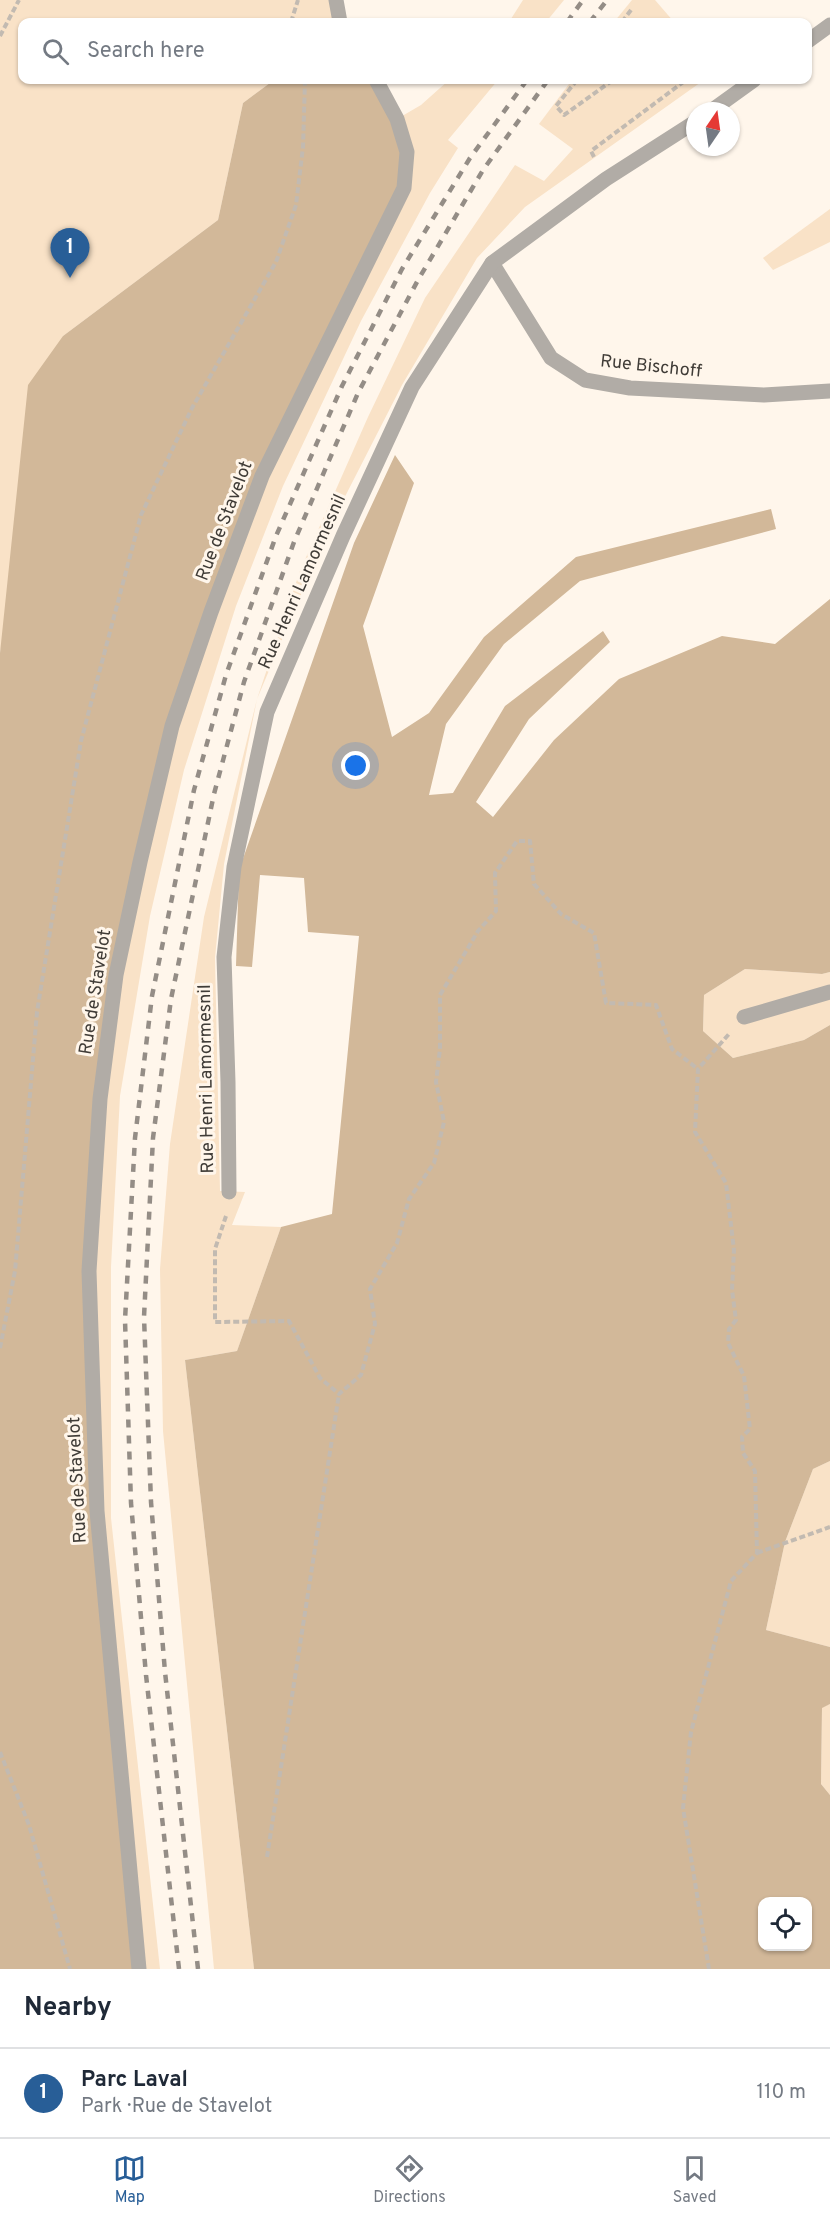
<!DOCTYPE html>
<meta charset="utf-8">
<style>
body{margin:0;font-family:Overpass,sans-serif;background:#f2f2f3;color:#1f2937}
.controls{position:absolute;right:18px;bottom:18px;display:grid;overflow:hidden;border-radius:12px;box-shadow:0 2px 4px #0004}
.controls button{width:54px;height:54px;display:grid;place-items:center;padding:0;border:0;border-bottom:2px solid #e0e1e3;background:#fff;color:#1f2937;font:30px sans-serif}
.compass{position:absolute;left:686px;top:102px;width:54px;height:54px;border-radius:50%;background:#fff;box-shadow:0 2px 4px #0004;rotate:13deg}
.you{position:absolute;left:356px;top:766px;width:21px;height:21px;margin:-15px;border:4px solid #fff;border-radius:50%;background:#1a73e8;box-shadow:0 0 0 9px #1a73e833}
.badge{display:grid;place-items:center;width:39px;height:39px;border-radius:50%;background:#285e97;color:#fff;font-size:20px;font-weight:700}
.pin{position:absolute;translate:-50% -50px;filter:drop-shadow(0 2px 3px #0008)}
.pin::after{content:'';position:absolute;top:32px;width:21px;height:18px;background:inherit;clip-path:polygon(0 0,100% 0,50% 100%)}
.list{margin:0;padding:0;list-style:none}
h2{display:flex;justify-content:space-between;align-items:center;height:78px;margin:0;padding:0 24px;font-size:26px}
h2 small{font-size:20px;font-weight:400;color:#747a83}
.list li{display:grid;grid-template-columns:39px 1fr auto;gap:18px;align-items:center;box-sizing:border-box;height:90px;padding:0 24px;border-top:2px solid #e0e1e3}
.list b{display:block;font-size:22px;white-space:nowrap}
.list p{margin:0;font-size:20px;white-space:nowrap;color:#747a83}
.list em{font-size:20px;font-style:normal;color:#747a83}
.icon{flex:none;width:33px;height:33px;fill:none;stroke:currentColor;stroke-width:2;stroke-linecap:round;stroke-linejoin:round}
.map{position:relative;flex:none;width:830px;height:1969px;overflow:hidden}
.search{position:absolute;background:#fff;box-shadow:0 2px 4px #0004;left:18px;right:18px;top:18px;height:66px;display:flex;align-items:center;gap:15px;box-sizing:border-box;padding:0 21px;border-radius:12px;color:#747a83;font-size:22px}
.sheet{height:168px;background:#fff}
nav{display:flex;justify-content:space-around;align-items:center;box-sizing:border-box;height:84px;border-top:2px solid #e0e1e3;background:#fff;font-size:16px;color:#747a83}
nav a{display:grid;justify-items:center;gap:3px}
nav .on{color:#285e97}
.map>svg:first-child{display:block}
</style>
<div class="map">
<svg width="830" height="1969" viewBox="0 0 830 1969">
<rect width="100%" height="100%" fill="#fff6eb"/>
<g fill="#f9e2c7">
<path d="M0 0H336L340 22H22V80H274L243 103 218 220 63 336 0 653Z"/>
<path d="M523 0H564L546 22H509Z"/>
<path d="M632 0H655L674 22H614Z"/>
<path d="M449 80H498L448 140 458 148 430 193 361 321 283 486 236 606 184 770 150 916 120 1096 111 1267V1518L160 1969H139L97 1511 89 1271 116 975 172 726 397 119 421 105Z"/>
<path d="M572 80H704L525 207 477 258 402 385 330 526 257 699 224 864 215 958 220 1191 245 1192 232 1225 281 1227 237 1351 185 1360 254 1969H214L163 1431 160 1269 170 1144 204 917 257 699 300 571 368 417 425 298 515 165 544 181 573 149 539 124Z"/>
<path d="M830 209V242L773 270 763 258Z"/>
<path d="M745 969 822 974 830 972V1025L804 1040 733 1058 703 1031 704 995Z"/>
<path d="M830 1461V1647L766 1630 785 1542 813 1469Z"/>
<path d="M830 1704V1795L821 1784 822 1707Z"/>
</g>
<g fill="#d2b899" fill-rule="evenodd">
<path d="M274 80H376L397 119 404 188 262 476 172 726 116 975 89 1271 97 1511 139 1969H0V653L28 385 63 336 218 220 243 103Z"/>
<path d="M395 455 414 483 363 626 392 737 429 713 484 637 576 557 771 509 776 529 580 581 504 644 446 724 429 795 453 793 505 706 603 631 610 642 529 719 476 802 493 817 554 740 619 679 722 636 775 644 830 599V972L822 974 745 969 704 995 703 1031 733 1058 804 1040 830 1025V1461L813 1469 785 1542 766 1630 830 1647V1704L822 1708 821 1784 830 1795V1969H254L185 1360 237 1351 281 1227 332 1214 359 936 308 932 304 878 260 875 252 967 236 966 239 870 354 543ZM762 1902H808V1946H762Z"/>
</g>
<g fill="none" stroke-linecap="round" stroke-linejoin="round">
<g stroke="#c2bab1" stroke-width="4" stroke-dasharray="6 3" stroke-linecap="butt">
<path d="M291 22 298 0"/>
<path d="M622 22 631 10"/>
<path d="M0 36 19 0"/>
<path d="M577 80 556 106 564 115 613 80"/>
<path d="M594 157 591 151 686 80"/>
<path d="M226 1216 215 1249V1322L289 1321 320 1378 339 1394 361 1375 375 1324 370 1289 397 1243 409 1199 434 1163 444 1122 436 1082 440 1049V995L478 931 496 911 495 873 517 841H530L534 884 561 914 594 933 606 1003 656 1005 672 1049 698 1069"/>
<path d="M0 1348 15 1271 37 1012 81 741 141 515 192 408 276 262 296 205 303 147 305 80"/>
<path d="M757 1553 830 1527"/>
<path d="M0 1752 29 1825 70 1969"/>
<path d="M267 1857 339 1394"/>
<path d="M709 1969 683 1808 691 1732 731 1581 757 1553 755 1471 743 1453 742 1437 750 1429 744 1376 728 1343 729 1329 736 1320 732 1290 734 1250 726 1183 695 1132 698 1069 729 1034"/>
</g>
<g stroke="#b1aca6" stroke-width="15">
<path d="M336 0 340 22"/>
<path d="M808 41 830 25"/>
<path d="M711 111 754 80"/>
<path d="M492 263 551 358 585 380 630 388 764 395 830 391"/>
<path d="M744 1017 830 992"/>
<path d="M229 1192 228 1082 224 957 234 867 267 712 343 536 412 387 492 263 606 179 695 122"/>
<path d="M139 1969 97 1511 89 1271 100 1099 116 975 140 862 172 726 211 612 262 476 404 188 407 152 397 119 376 80"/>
</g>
<g stroke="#948d86" stroke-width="4.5" stroke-dasharray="8 8" stroke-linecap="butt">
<path d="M567 22 583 0"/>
<path d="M590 22 607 0"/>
<path d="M179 1969 146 1675 131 1503 125 1320 135 1138 152 996 194 790 226 675 276 536 342 386 402 269 470 158 527 80"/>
<path d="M198 1969 165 1672 151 1502 144 1317 153 1138 171 999 214 794 244 682 294 542 358 393 418 280 483 170 548 80"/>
</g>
</g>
<g text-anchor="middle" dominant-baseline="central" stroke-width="6" stroke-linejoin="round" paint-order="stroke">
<g font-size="18" fill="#403c37" stroke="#fff6eb">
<text transform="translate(651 367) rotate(6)">Rue Bischoff</text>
<text transform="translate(225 521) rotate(-69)">Rue de Stavelot</text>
<text transform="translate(303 582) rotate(-66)">Rue Henri Lamormesnil</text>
<text transform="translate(96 992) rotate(-81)">Rue de Stavelot</text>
<text transform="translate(207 1079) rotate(-91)">Rue Henri Lamormesnil</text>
<text transform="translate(78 1480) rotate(-93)">Rue de Stavelot</text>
</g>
</g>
</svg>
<div class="controls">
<button><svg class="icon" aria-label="locate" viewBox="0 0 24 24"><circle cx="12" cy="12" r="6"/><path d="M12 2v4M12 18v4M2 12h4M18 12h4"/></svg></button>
</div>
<svg class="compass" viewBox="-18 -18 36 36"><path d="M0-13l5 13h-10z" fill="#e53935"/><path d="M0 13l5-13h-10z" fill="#747a83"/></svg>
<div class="you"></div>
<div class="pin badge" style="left:70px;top:278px">1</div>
<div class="search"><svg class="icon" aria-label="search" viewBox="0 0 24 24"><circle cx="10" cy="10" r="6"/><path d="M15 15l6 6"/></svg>Search here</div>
</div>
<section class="sheet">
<h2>Nearby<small></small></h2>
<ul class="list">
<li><span class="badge">1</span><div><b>Parc Laval</b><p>Park · Rue de Stavelot</p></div><em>110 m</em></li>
</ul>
</section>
<nav>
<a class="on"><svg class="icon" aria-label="map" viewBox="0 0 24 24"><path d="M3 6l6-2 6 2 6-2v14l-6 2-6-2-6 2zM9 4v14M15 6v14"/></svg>Map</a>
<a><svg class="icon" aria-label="directions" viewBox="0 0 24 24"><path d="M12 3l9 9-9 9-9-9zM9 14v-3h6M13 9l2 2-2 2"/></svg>Directions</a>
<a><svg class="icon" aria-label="saved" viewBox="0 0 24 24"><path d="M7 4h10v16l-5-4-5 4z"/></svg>Saved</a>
</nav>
